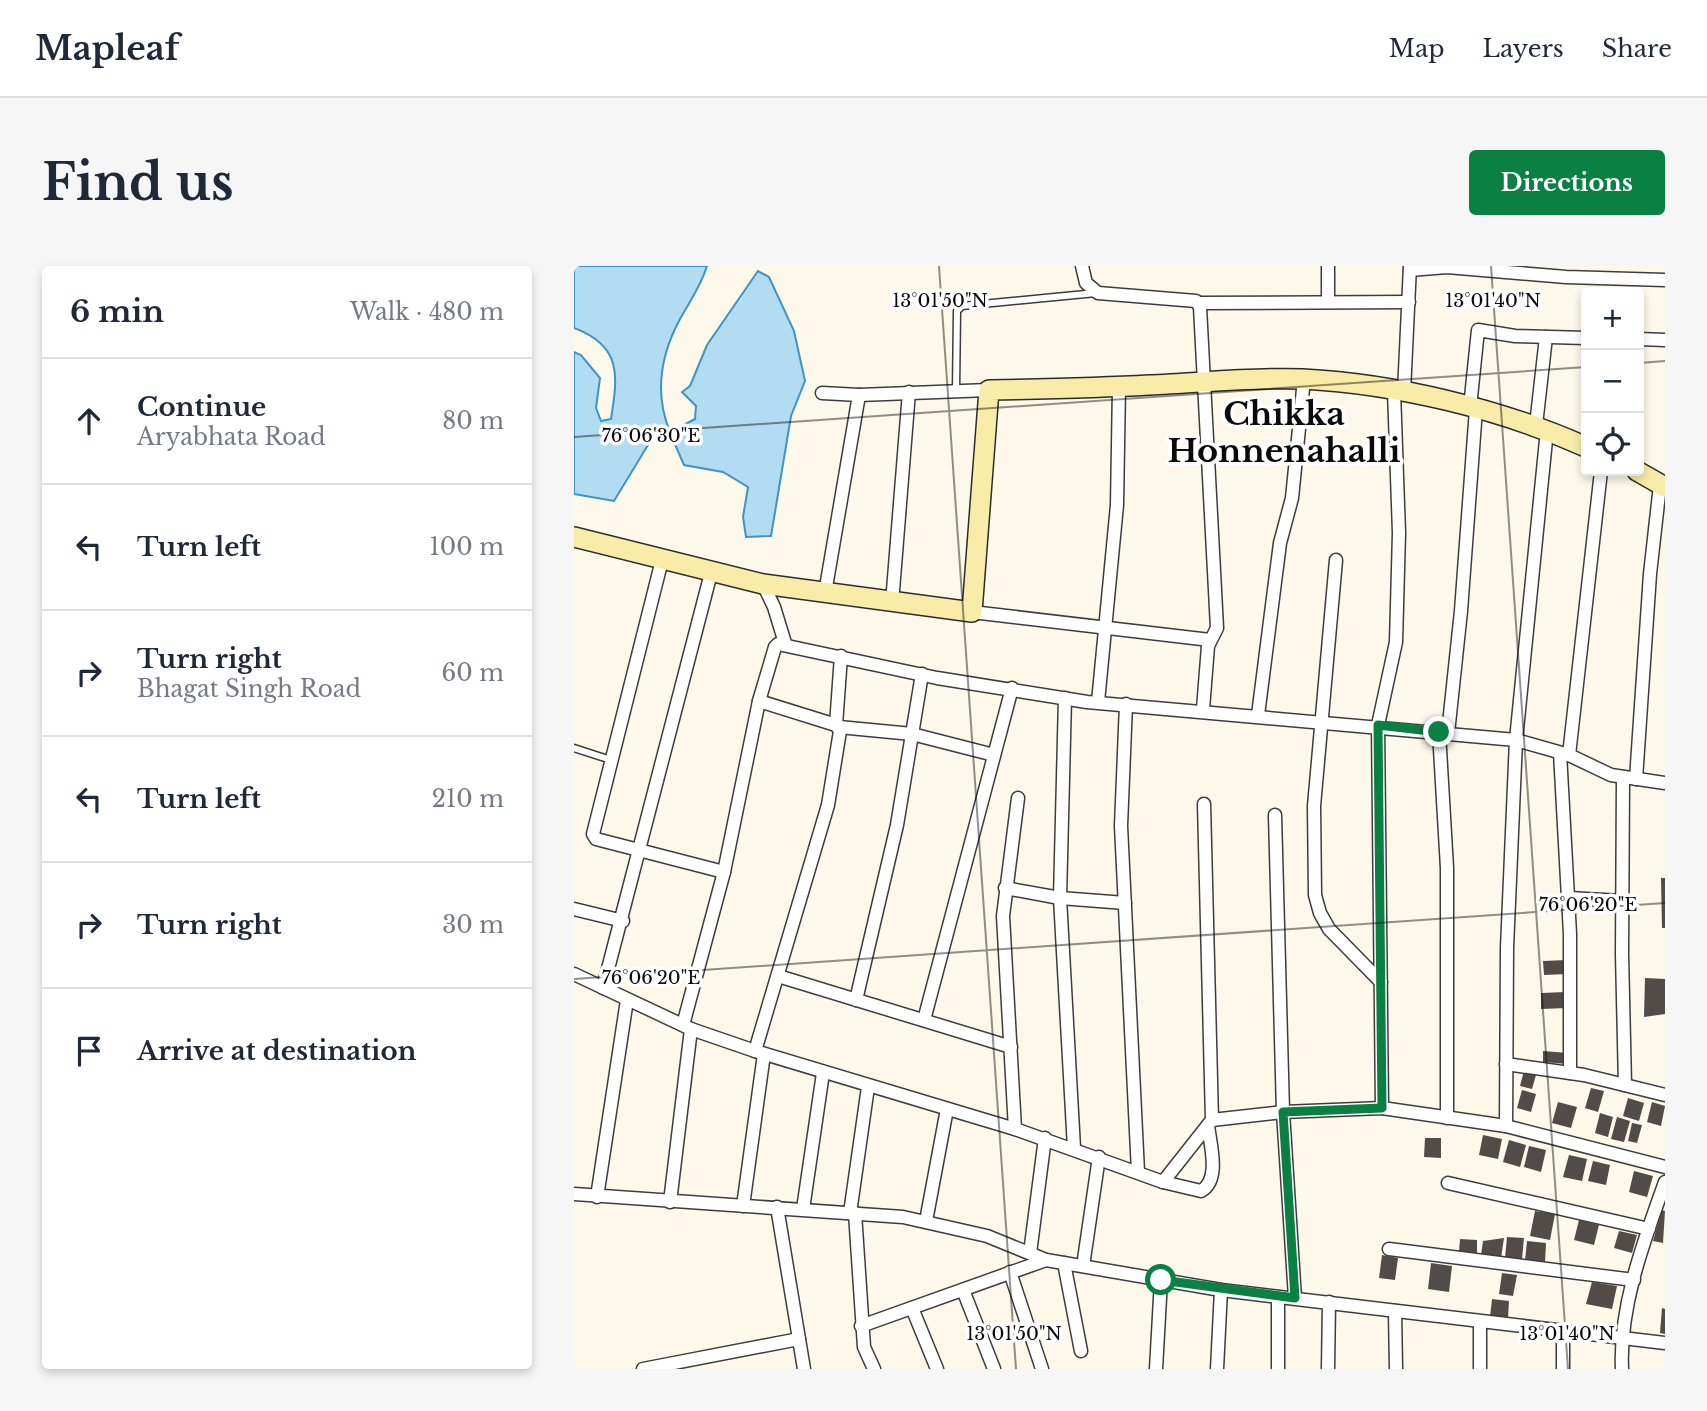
<!DOCTYPE html>
<meta charset="utf-8">
<style>
body{margin:0;font-family:"Libre Baskerville",serif;background:#f6f6f7;color:#1f2937}
.controls{position:absolute;right:21px;top:21px;display:grid;overflow:hidden;border-radius:7px;box-shadow:0 4px 10px #0003}
.controls button{width:63px;height:63px;display:grid;place-items:center;padding:0;border:0;border-bottom:2px solid #e0e1e3;background:#fff;color:#1f2937;font:35px sans-serif}
.stop{position:absolute;width:21px;height:21px;margin:-16px;border:5px solid #0b8043;border-radius:50%;background:#fff}
.stop.end{background:#0b8043;border-color:#fff;box-shadow:0 2px 7px #0008}
.list{margin:0;padding:0;list-style:none}
h2{display:flex;justify-content:space-between;align-items:center;height:91px;margin:0;padding:0 28px;font-size:30px}
h2 small{font-size:23px;font-weight:400;color:#747a83}
.list li{display:grid;grid-template-columns:46px 1fr auto;gap:21px;align-items:center;box-sizing:border-box;height:126px;padding:0 28px;border-top:2px solid #e0e1e3}
.list b{display:block;font-size:26px;white-space:nowrap}
.list p{margin:0;font-size:23px;white-space:nowrap;color:#747a83}
.list em{font-size:23px;font-style:normal;color:#747a83}
.icon{flex:none;width:38px;height:38px;fill:none;stroke:currentColor;stroke-width:2;stroke-linecap:round;stroke-linejoin:round}
.map{position:relative;flex:none;width:1091px;height:1103px;overflow:hidden;border-radius:7px}
header{display:flex;align-items:center;gap:42px;box-sizing:border-box;height:98px;padding:0 35px;background:#fff;border-bottom:2px solid #e0e1e3}
header strong{font-size:33px}
nav{display:flex;gap:38px;margin-inline-start:auto;font-size:24px}
.intro{display:flex;align-items:center;justify-content:space-between;box-sizing:border-box;height:168px;padding:0 42px}
h1{margin:0;font-size:49px}
.button{padding:18px 32px;border-radius:7px;background:#0b8043;color:#fff;font-size:24px;font-weight:700}
main{display:flex;gap:42px;padding:0 42px}
aside{flex:1;background:#fff;border-radius:7px;box-shadow:0 4px 10px #0003}
.map>svg:first-child{display:block}
</style>
<header>
<strong>Mapleaf</strong>
<nav><a>Map</a><a>Layers</a><a>Share</a></nav>
</header>
<div class="intro"><h1>Find us</h1><a class="button">Directions</a></div>
<main>
<aside>
<h2>6 min<small>Walk · 480 m</small></h2>
<ul class="list">
<li><svg class="icon" aria-label="ahead" viewBox="0 0 24 24"><path d="M12 20V5M6 11l6-6 6 6"/></svg><div><b>Continue</b><p>Aryabhata Road</p></div><em>80 m</em></li>
<li><svg class="icon" aria-label="left" viewBox="0 0 24 24"><path d="M17 20v-9H6M10 6l-5 5 5 5"/></svg><div><b>Turn left</b></div><em>100 m</em></li>
<li><svg class="icon" aria-label="right" viewBox="0 0 24 24"><path d="M7 20v-9h11M14 6l5 5-5 5"/></svg><div><b>Turn right</b><p>Bhagat Singh Road</p></div><em>60 m</em></li>
<li><svg class="icon" aria-label="left" viewBox="0 0 24 24"><path d="M17 20v-9H6M10 6l-5 5 5 5"/></svg><div><b>Turn left</b></div><em>210 m</em></li>
<li><svg class="icon" aria-label="right" viewBox="0 0 24 24"><path d="M7 20v-9h11M14 6l5 5-5 5"/></svg><div><b>Turn right</b></div><em>30 m</em></li>
<li><svg class="icon" aria-label="arrive" viewBox="0 0 24 24"><path d="M6 21V4h12l-3 4 3 4H6"/></svg><div><b>Arrive at destination</b></div></li>
</ul>
</aside>
<div class="map">
<svg width="1091" height="1103" viewBox="0 0 1091 1103">
<rect width="100%" height="100%" fill="#fdf8e9"/>
<path fill="#b2dcf1" stroke="#3f94c2" stroke-width="2" d="M0 0H133C127 20 116 35 106 53 86 90 80 127 96 166L121 153 122 140 108 126 116 120 133 79 184 5 195 11 220 65 231 115 217 150 197 270 172 271 169 251 174 221 149 206 110 199 96 167 77 174 40 235 0 228V86L7 89 26 112 22 142 27 155 37 153C44 109 48 80 0 62Z"/>
<g fill="#524b48">
<path d="M1087 612H1091V662H1088Z"/>
<path d="M993 694V708L970 709 969 695Z"/>
<path d="M1071 712 1091 713V748L1070 751Z"/>
<path d="M992 726 993 742 967 743V727Z"/>
<path d="M969 785 994 787 993 798 969 796Z"/>
<path d="M950 805 962 809 958 823 946 820Z"/>
<path d="M1017 822 1030 825 1024 846 1011 842Z"/>
<path d="M948 824 962 828 957 846 943 842Z"/>
<path d="M1054 832 1070 837 1065 855 1049 850Z"/>
<path d="M984 836 1003 841 997 862 978 857Z"/>
<path d="M1078 836 1091 840 1087 860 1073 856Z"/>
<path d="M1026 847 1039 851 1034 871 1021 867Z"/>
<path d="M1043 851 1056 855 1050 876 1037 873Z"/>
<path d="M1058 857 1068 859 1063 877 1054 875Z"/>
<path d="M909 869 928 873 924 893 905 889Z"/>
<path d="M851 872H867V892L850 891Z"/>
<path d="M935 874 952 879 946 901 929 896Z"/>
<path d="M955 880 972 884 967 906 950 901Z"/>
<path d="M995 889 1013 893 1008 915 989 911Z"/>
<path d="M1019 895 1036 899 1032 919 1014 915Z"/>
<path d="M1060 905 1079 910 1073 931 1055 926Z"/>
<path d="M1088 944 1091 945 1089 977 1079 975Z"/>
<path d="M961 945 981 948 976 974 956 970Z"/>
<path d="M1005 954 1025 959 1020 979 1000 974Z"/>
<path d="M1045 965 1063 969 1058 987 1040 982Z"/>
<path d="M933 971 950 972 948 993 931 992Z"/>
<path d="M930 972 927 992 907 989 909 975Z"/>
<path d="M886 973 903 974V987L885 986Z"/>
<path d="M953 975 972 977 971 997 951 995Z"/>
<path d="M808 989 824 992 821 1014 805 1012Z"/>
<path d="M857 997 878 1000 875 1026 854 1023Z"/>
<path d="M928 1007 943 1009 939 1030 925 1028Z"/>
<path d="M1018 1016 1043 1020 1038 1043 1012 1038Z"/>
<path d="M918 1033 935 1035 934 1052 916 1051Z"/>
<path d="M1088 1042 1091 1043V1068L1086 1067Z"/>
</g>
<g fill="none" stroke-linecap="round" stroke-linejoin="round">
<g stroke="#3d3d3d" stroke-width="9">
<g id="lane">
<path d="M382 125 383 45 388 40 522 27"/>
<path d="M0 482 37 494"/>
</g>
</g>
<g stroke="#3d3d3d" stroke-width="15">
<g id="street">
<path d="M508 0 512 17 524 27 622 35 626 41 643 362 634 380 629 443"/>
<path d="M754 0V35"/>
<path d="M836 4 873 1 992 11 1091 14"/>
<path d="M625 37 835 36"/>
<path d="M1065 73 1091 74"/>
<path d="M830 126 836 0"/>
<path d="M248 127 285 129 415 124"/>
<path d="M896 141 904 64 941 70 1012 72"/>
<path d="M962 159 972 71"/>
<path d="M88 294 19 568 22 573 150 606"/>
<path d="M762 294 740 540 741 629 746 647 755 663 807 716"/>
<path d="M189 318 200 341 211 377"/>
<path d="M251 327 285 129"/>
<path d="M318 337 335 126"/>
<path d="M398 346 636 374"/>
<path d="M491 432 486 632 500 882"/>
<path d="M524 436 543 239 545 120"/>
<path d="M552 438 547 560 564 906"/>
<path d="M684 449 706 277 718 232 730 113"/>
<path d="M262 459 267 390"/>
<path d="M265 461 338 468 420 489"/>
<path d="M865 466 873 602V852"/>
<path d="M874 467 887 345 902 143"/>
<path d="M986 487 996 668V807"/>
<path d="M995 489 1027 205"/>
<path d="M1049 511 1048 688 1051 819"/>
<path d="M1062 513 1076 308 1086 219"/>
<path d="M701 549 709 846 721 1032"/>
<path d="M431 622 486 632 551 637"/>
<path d="M995 632 1048 635"/>
<path d="M0 643 49 655"/>
<path d="M0 708 117 763 181 785 441 863 589 916 627 925C647 914 636 878 634 859L638 854 630 538"/>
<path d="M204 710 437 781"/>
<path d="M29 722 137 307"/>
<path d="M282 734 323 559 348 408"/>
<path d="M350 754 438 422"/>
<path d="M109 759 150 606 185 435"/>
<path d="M181 785 254 539 266 465 262 459 185 435 201 381 204 378 363 412 513 436 942 474 995 489 1037 509 1091 517"/>
<path d="M932 798 1010 809 1091 829"/>
<path d="M808 842 804 459 822 376 825 267 820 125"/>
<path d="M638 854 709 846 808 842 932 860 1091 901"/>
<path d="M932 860 933 682 942 474 973 164"/>
<path d="M441 863 429 650 444 532"/>
<path d="M589 916 634 859"/>
<path d="M874 917 1075 963"/>
<path d="M0 928 329 951 413 970 472 994 647 1024 1091 1077"/>
<path d="M23 931 53 734"/>
<path d="M96 936 117 763"/>
<path d="M169 940 190 788"/>
<path d="M203 941 230 1103"/>
<path d="M229 943 249 807"/>
<path d="M276 947 294 821"/>
<path d="M281 947 290 1081 300 1103"/>
<path d="M352 955 373 843"/>
<path d="M815 983 1060 1014"/>
<path d="M456 987 471 872"/>
<path d="M490 997 507 1085"/>
<path d="M509 1000 525 891"/>
<path d="M436 1006 468 1103"/>
<path d="M389 1024 420 1103"/>
<path d="M704 1031V1103"/>
<path d="M338 1042 363 1103"/>
<path d="M821 1045 822 1103"/>
<path d="M287 1060 472 994"/>
<path d="M69 1103 225 1073"/>
<path d="M582 1103 587 1014"/>
<path d="M643 1103 647 1024"/>
<path d="M754 1103 755 1036"/>
<path d="M906 1103V1057"/>
<path d="M989 1103V1066"/>
<path d="M1048 1103C1045 1040 1070 975 1091 916"/>
</g>
</g>
<g stroke="#2c2c2c" stroke-width="22">
<g id="secondary">
<path d="M1063 205 1091 221"/>
<path d="M0 271 189 318 398 346 415 124C468 123 522 122 575 119 626 117 677 111 729 113 823 118 927 143 1012 181"/>
</g>
</g>
<use href="#lane" stroke="#fff" stroke-width="6"/>
<use href="#street" stroke="#fff" stroke-width="12"/>
<use href="#secondary" stroke="#f9eca9" stroke-width="19"/>
</g>
<g fill="none" stroke-linecap="round" stroke-linejoin="round">
<path stroke="#0b8043" stroke-width="9" d="M587 1014 721 1032 709 846 808 842 804 459 865 466"/>
</g>
<path fill="none" stroke="#0a0a0a" stroke-width="2" stroke-opacity="0.45" d="M365 0 442 1103M917 0 994 1103M1065 97 1091 95M0 171 1012 101M0 713 1091 637"/>
<g text-anchor="middle" dominant-baseline="central" stroke-width="7" stroke-linejoin="round" paint-order="stroke">
<g font-size="32" font-weight="bold" fill="#0a0a0a" stroke="#fff">
<text x="710" y="148">Chikka<tspan x="710" dy="37">Honnenahalli</tspan></text>
</g>
</g>
<g font-size="18" text-anchor="middle" fill="#0a0a0a" stroke="#fff" stroke-width="7" stroke-linejoin="round" paint-order="stroke">
<text x="366" y="41">13°01'50"N</text>
<text x="919" y="41">13°01'40"N</text>
<text x="77" y="176">76°06'30"E</text>
<text x="1014" y="645">76°06'20"E</text>
<text x="77" y="718">76°06'20"E</text>
<text x="440" y="1074">13°01'50"N</text>
<text x="993" y="1074">13°01'40"N</text>
</g>
</svg>
<div class="controls">
<button>+</button>
<button>−</button>
<button><svg class="icon" aria-label="locate" viewBox="0 0 24 24"><circle cx="12" cy="12" r="6"/><path d="M12 2v4M12 18v4M2 12h4M18 12h4"/></svg></button>
</div>
<div class="stop" style="left:587px;top:1014px"></div>
<div class="stop end" style="left:865px;top:466px"></div>
</div>
</main>
